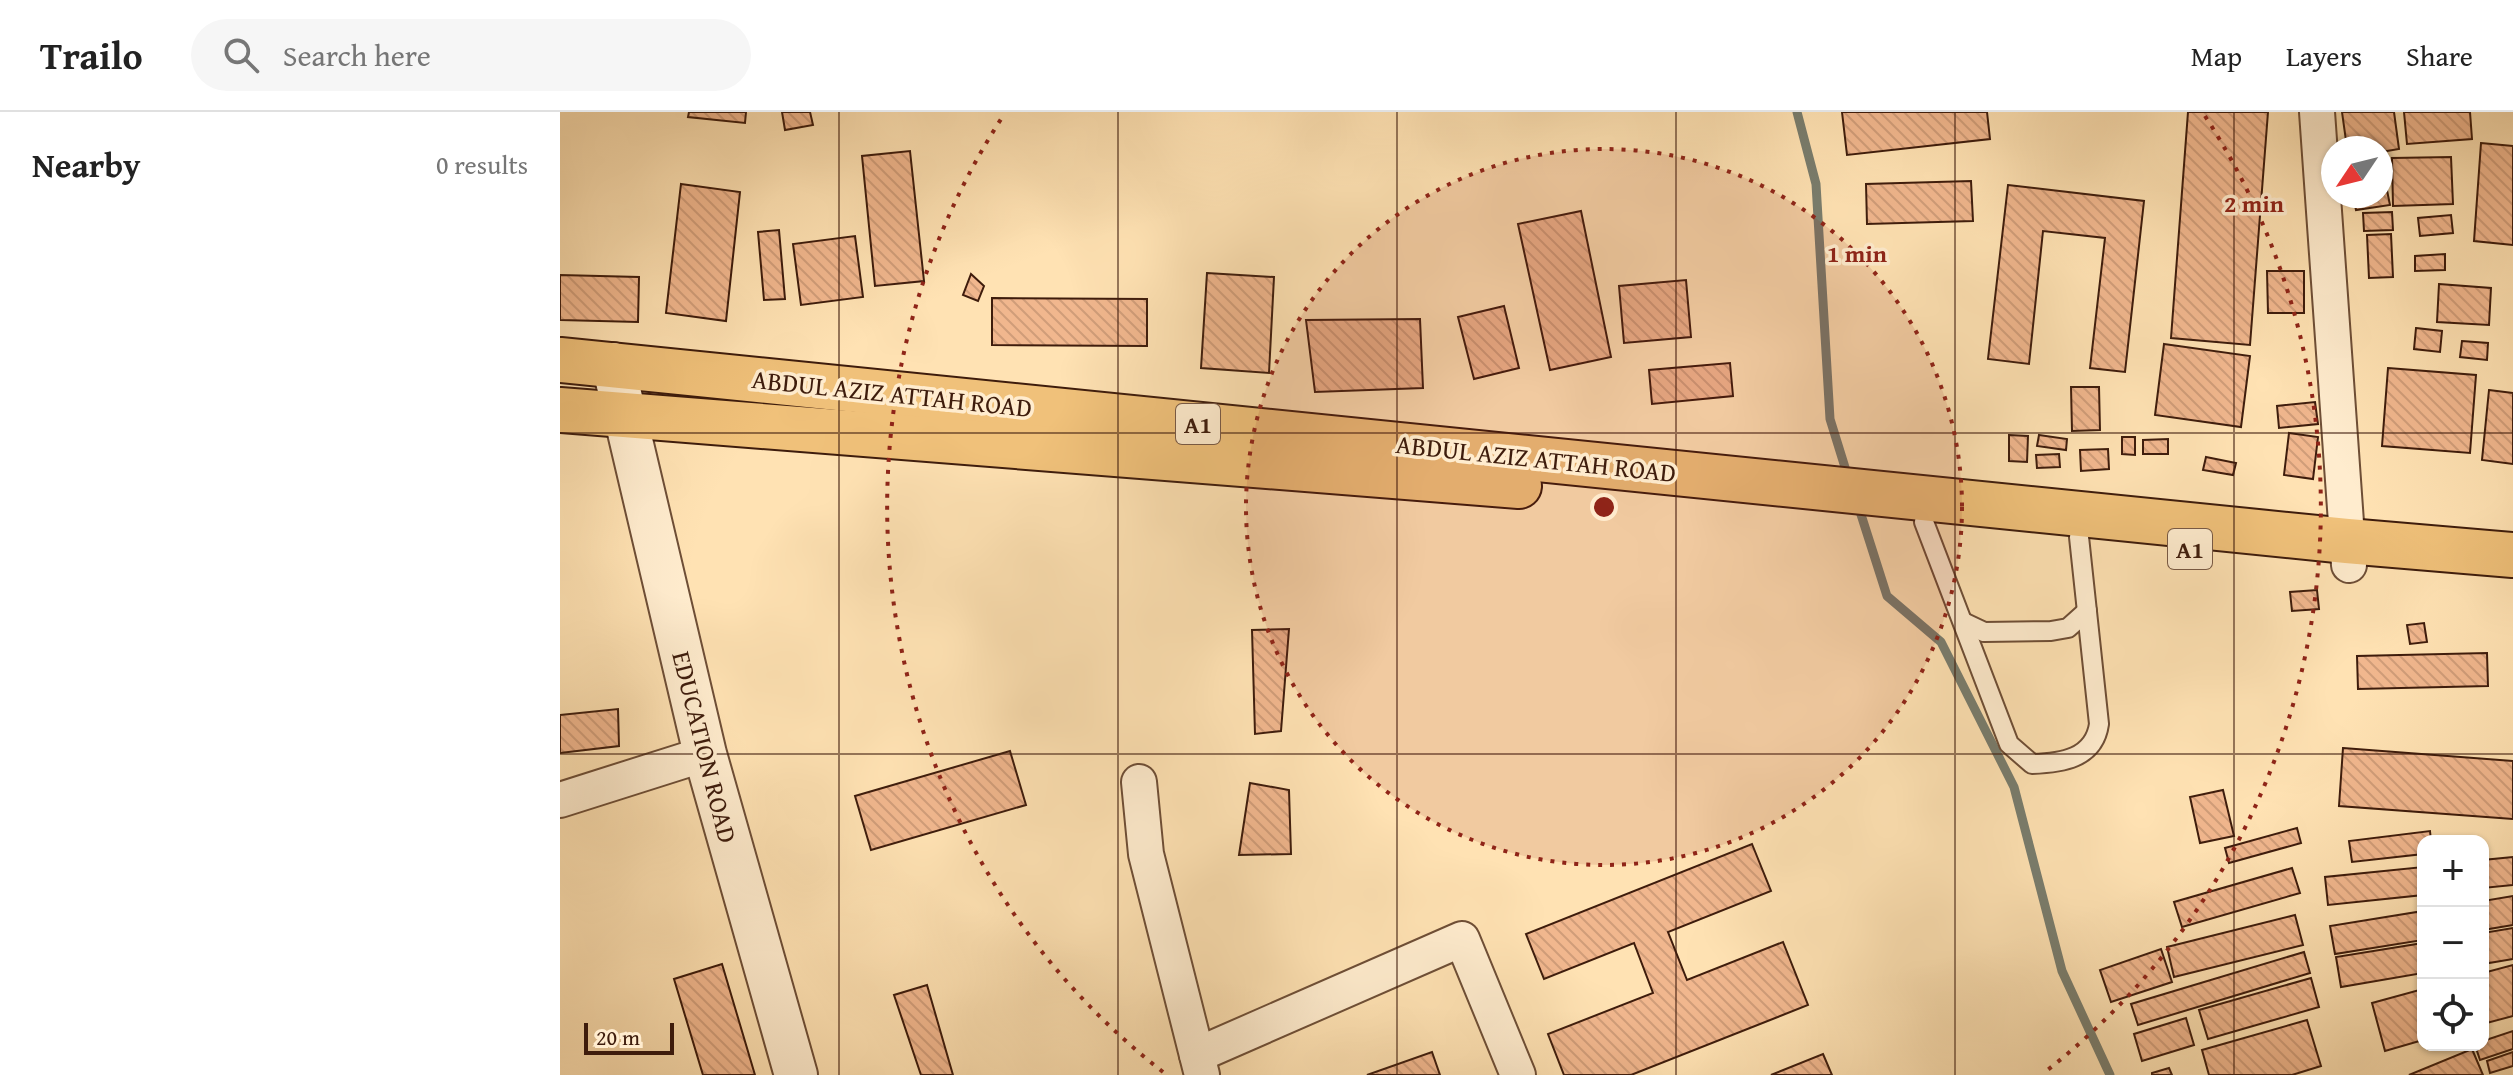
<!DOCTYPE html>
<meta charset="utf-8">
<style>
body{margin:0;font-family:"Gentium Book Plus",serif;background:#f6f6f6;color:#222}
.controls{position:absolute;right:24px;bottom:24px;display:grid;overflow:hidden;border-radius:16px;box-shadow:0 2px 6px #0004}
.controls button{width:72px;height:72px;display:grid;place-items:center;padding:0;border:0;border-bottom:2px solid #e0e0e0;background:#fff;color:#222;font:40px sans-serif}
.compass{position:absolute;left:1761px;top:24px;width:72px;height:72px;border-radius:50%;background:#fff;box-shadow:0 2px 6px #0004;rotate:235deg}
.scale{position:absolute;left:24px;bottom:20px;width:90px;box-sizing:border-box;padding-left:8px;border:4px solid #3e1c0c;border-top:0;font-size:22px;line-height:28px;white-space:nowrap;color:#3e1c0c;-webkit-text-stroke:6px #ffecce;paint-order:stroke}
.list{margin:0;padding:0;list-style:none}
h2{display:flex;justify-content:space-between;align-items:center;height:104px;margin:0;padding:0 32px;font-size:34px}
h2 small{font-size:26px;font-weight:400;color:#767676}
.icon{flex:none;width:44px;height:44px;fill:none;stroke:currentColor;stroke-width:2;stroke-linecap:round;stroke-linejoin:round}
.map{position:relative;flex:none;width:1953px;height:963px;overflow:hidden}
header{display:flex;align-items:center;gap:48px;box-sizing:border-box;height:112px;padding:0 40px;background:#fff;border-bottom:2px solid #e0e0e0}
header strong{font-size:38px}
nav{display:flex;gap:44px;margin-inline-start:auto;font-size:28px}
.search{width:560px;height:72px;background:#f6f6f6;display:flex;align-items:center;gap:20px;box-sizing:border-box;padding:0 28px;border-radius:44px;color:#767676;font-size:30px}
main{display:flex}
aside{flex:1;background:#fff}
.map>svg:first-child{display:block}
</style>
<header>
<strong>Trailo</strong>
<div class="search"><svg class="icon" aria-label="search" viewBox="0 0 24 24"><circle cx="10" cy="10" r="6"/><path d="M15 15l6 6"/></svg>Search here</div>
<nav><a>Map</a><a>Layers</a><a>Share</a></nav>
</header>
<main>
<aside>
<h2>Nearby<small>0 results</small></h2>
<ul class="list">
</ul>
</aside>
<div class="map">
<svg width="1953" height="963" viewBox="0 0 1953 963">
<defs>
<pattern id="building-back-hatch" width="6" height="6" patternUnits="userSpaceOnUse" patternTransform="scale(2)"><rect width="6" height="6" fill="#f1b78e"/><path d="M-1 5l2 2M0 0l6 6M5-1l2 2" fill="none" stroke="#d09d79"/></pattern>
</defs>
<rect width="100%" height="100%" fill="#ffe2b3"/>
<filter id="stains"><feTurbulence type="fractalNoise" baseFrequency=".0025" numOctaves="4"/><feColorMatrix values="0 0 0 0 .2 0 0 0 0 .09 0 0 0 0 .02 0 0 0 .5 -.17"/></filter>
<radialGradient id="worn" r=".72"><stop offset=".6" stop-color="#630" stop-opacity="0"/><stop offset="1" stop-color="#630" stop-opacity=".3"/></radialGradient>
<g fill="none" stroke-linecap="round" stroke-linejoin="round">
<g stroke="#797d6e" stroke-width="9">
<path d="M1237 0 1256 72 1270 307 1288 365"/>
<path d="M1297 390 1327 484 1381 530 1454 675 1502 859 1550 963"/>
</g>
</g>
<g fill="url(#building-back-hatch)" stroke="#3e1c0c" stroke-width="2">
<path d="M129 0H186L185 11 128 5Z"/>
<path d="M222 0H250L253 13 225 18Z"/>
<path d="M1282 0H1427L1430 27 1287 43Z"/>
<path d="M1628 0H1708L1690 233 1611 226Z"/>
<path d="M1782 0H1834L1839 37 1821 40V36H1787Z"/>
<path d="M1844 0H1910L1912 27 1847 32Z"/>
<path d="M1921 31 1953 34V133L1914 129Z"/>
<path d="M350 39 364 169 315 174 302 44Z"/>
<path d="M1891 45 1893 92 1833 94 1832 46Z"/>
<path d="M1821 49 1830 93 1796 98 1793 84H1821Z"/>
<path d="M1411 69 1413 109 1307 112 1306 72Z"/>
<path d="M121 72 180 80 166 209 106 201Z"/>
<path d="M1448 73 1584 89 1565 260 1530 256 1545 126 1483 119 1469 252 1428 247Z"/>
<path d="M1021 99 1051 245 990 258 958 112Z"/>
<path d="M1832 100 1833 118 1804 119 1803 101Z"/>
<path d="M1891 103 1893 121 1860 124 1858 106Z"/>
<path d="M219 118 225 187 204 188 198 120Z"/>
<path d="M1831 122 1833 165 1809 166 1807 123Z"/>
<path d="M295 124 303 185 241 193 233 132Z"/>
<path d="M1885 142V158L1855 159V144Z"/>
<path d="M1707 159H1744V201H1708Z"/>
<path d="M647 161 714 165 709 261 641 256Z"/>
<path d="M411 162 424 174 418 189 403 183Z"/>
<path d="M0 163 79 165 78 210 0 208Z"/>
<path d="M1126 168 1131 225 1064 231 1059 174Z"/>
<path d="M1879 172 1931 176 1929 213 1877 210Z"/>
<path d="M432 186 587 187V234L432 233Z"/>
<path d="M944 194 959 256 914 267 898 205Z"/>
<path d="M860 207 863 276 755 280 746 208Z"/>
<path d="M1856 216 1882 219 1880 240 1854 237Z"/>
<path d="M1902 229 1928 231 1927 248 1900 245Z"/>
<path d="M1604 232 1690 244 1681 315 1595 303Z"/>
<path d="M1170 251 1173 284 1092 292 1089 258Z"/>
<path d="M1828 256 1916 263 1910 341 1822 334Z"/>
<path d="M1511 275H1539L1540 318 1512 319Z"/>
<path d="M1929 278 1953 281V352L1922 348Z"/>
<path d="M1755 290 1758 312 1719 316 1717 294Z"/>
<path d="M1729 321 1758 325 1753 367 1724 363Z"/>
<path d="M1449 323 1468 324 1467 350 1449 349Z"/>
<path d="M1479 323 1507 327 1506 338 1477 334Z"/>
<path d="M1562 325H1575V343L1562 342Z"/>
<path d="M1608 327V342H1583V328Z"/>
<path d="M1548 337 1549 357 1521 359 1520 338Z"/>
<path d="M1499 342 1500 355 1477 356 1476 343Z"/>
<path d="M1646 345 1676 351 1673 363 1643 358Z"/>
<path d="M1757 478 1759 497 1732 499 1730 480Z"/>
<path d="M1864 511 1867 530 1850 532 1847 513Z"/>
<path d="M729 517 721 619 695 622 692 518Z"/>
<path d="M1927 541 1928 574 1798 577 1797 544Z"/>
<path d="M58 597 59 634 0 641V603Z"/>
<path d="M1783 636 1953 649V707L1779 694Z"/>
<path d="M450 639 466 693 311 738 295 684Z"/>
<path d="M690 671 729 678 731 742 679 743Z"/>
<path d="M1663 678 1674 724 1640 731 1630 685Z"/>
<path d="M1737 716 1741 731 1669 751 1665 736Z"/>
<path d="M1870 719 1871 729H1863V742L1792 750 1789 729Z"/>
<path d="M1192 732 1211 779 1108 820 1127 868 1223 830 1248 893 1071 963H1004L988 922 1093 881 1074 831 984 867 966 822Z"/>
<path d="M1953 745V773L1923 776V748Z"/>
<path d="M1863 755V783L1768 793 1765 765Z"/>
<path d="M1732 756 1740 781 1622 815 1614 790Z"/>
<path d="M1953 784V813L1923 818V789Z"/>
<path d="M1863 799V828L1775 842 1770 814Z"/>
<path d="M1735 803 1743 833 1614 865 1607 835Z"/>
<path d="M1953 816V847L1923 852V821Z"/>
<path d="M1863 831V861L1781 875 1776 845Z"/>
<path d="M1601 837 1612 870 1551 890 1540 858Z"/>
<path d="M1744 840 1750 861 1578 913 1571 892Z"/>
<path d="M162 852 195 963H143L114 867Z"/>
<path d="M1953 853V904L1923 912V861Z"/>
<path d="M1751 866 1759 895 1648 927 1639 898Z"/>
<path d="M367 873 393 963H361L334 883Z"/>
<path d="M1863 877V928L1825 939 1812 891Z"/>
<path d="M1626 906 1634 933 1582 949 1574 922Z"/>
<path d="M1747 908 1761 954 1732 963H1649L1642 938Z"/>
<path d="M1953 919V937L1920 948 1915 933H1923V929Z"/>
<path d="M1912 937 1923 963H1849Z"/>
<path d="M872 940 880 963H807Z"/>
<path d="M1953 940V954L1930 961 1927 949Z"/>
<path d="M1263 942 1272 963H1211Z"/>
<path d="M1609 956 1612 963H1592V961Z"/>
</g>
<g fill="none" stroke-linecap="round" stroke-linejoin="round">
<g stroke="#6e4e36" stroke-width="22">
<g id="service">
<path d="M1364 410 1449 632 1472 652C1501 651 1534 647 1539 612L1519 425"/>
<path d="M1405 511 1424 520 1491 519 1508 516 1527 499"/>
</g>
</g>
<g stroke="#6e4e36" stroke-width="38">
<g id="minor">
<path d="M1757 0 1789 453"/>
<path d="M579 670 586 742 642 963"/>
<path d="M0 688 145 642"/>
<path d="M637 943 902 827 958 963"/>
</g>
</g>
<g stroke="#6e4e36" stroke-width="46">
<path id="tertiary" d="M53 252 145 642 236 963"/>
</g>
<g stroke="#3e1c0c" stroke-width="48">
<g id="trunk">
<path d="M0 248 1787 429 1953 443"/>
<path d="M0 298 959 374"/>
</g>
</g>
<use href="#service" stroke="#ffecce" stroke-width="18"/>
<use href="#minor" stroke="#ffecce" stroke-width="34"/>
<use href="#tertiary" stroke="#ffecce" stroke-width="42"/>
<use href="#trunk" stroke="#f0c17a" stroke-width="44"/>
</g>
<path fill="none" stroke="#3e1c0c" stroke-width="2" stroke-opacity="0.55" d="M279 0V963M558 0V963M837 0V963M1116 0V963M1395 0V963M1674 0V963M0 321H1953M0 642H1953"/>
<circle cx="1044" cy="395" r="358" fill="#8f2418" fill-opacity=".12"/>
<g fill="none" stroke="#8f2418" stroke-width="4" stroke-dasharray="4 8">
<circle cx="1044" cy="395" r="358"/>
<path d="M603 960A717 717 0 0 1 443 4M1645 4A717 717 0 0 1 1485 960"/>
</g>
<g text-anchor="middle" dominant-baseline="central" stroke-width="7" stroke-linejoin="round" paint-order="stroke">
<g fill="#ffecce" stroke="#785a46" stroke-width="2">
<rect x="616" y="292" width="44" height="40" rx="6"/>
<rect x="1608" y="417" width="44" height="40" rx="6"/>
</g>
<g font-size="24" font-weight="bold" fill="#3e1c0c">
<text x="638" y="312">A1</text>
<text x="1630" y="437">A1</text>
</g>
<g font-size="26" fill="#3e1c0c" stroke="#ffecce">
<text transform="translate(332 281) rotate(6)">ABDUL AZIZ ATTAH ROAD</text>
<text transform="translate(976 346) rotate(6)">ABDUL AZIZ ATTAH ROAD</text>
<text transform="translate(145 635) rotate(76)">EDUCATION ROAD</text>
</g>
</g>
<circle cx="1044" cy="395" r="12" fill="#8f2418" stroke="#ffecce" stroke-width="4"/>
<g font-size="24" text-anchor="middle" font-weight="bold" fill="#8f2418" stroke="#ffecce" stroke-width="7" stroke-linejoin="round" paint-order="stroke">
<text x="1694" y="100">2 min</text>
<text x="1297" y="150">1 min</text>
</g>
<rect width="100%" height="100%" filter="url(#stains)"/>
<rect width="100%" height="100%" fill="url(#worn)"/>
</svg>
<div class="controls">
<button>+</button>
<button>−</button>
<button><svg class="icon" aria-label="locate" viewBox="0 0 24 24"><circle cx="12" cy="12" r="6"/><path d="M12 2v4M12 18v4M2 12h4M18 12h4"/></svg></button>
</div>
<svg class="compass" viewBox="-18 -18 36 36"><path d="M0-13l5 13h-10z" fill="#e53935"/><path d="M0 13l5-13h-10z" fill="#767676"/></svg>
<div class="scale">20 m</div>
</div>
</main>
